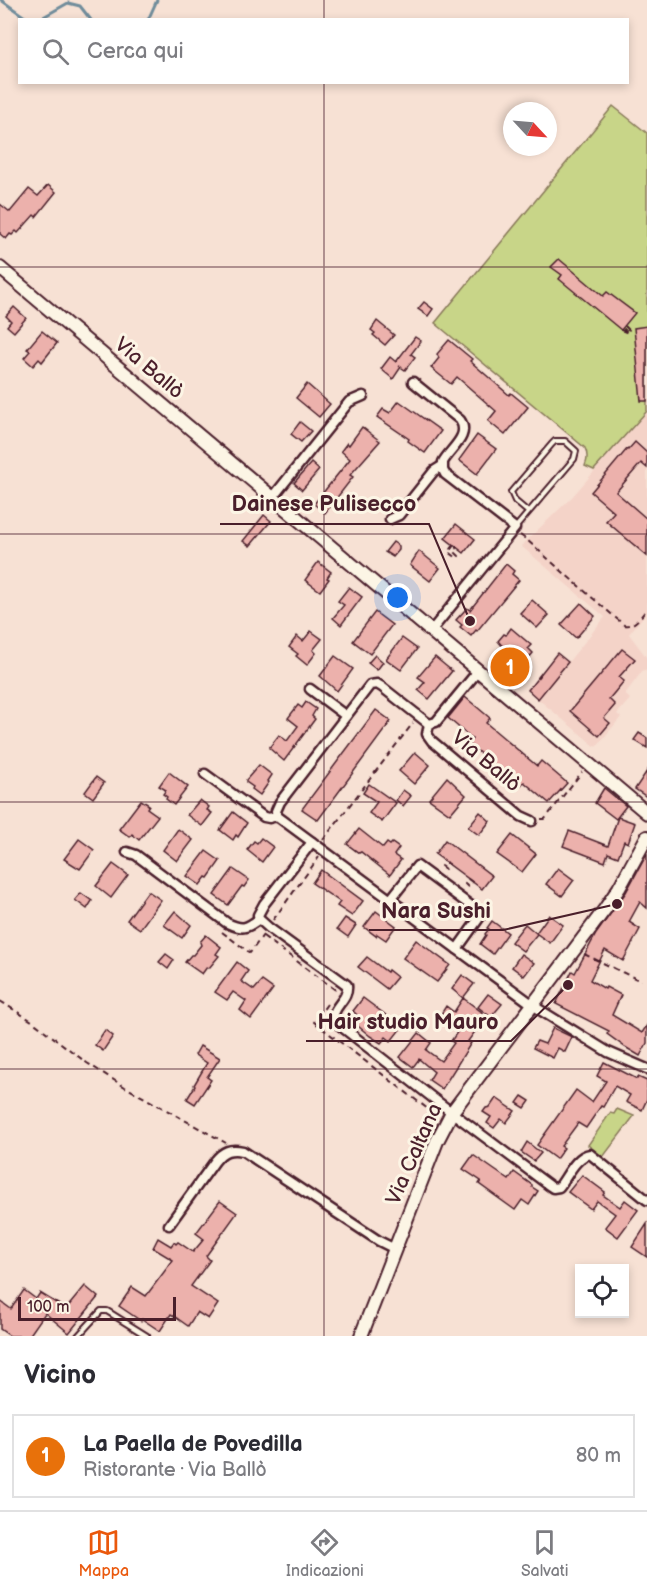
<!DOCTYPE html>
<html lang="it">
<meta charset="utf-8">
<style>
body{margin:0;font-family:"Balsamiq Sans",sans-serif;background:#f7f7f7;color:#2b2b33}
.controls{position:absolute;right:18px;bottom:18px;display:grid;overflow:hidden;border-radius:0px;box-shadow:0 3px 9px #0003}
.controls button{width:54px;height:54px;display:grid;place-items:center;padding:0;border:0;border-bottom:2px solid #e1e1e2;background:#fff;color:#2b2b33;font:30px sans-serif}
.compass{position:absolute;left:503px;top:102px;width:54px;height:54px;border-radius:50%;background:#fff;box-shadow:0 3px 9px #0003;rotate:116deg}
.scale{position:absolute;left:18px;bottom:15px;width:158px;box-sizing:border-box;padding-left:6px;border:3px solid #4a1f2b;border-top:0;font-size:16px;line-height:21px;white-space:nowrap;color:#4a1f2b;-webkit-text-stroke:4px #fcf5e5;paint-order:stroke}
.you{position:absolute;left:398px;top:598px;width:21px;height:21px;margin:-15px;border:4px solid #fff;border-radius:50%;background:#1a73e8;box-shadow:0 0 0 9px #1a73e833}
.badge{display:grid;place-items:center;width:39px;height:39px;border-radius:50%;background:#ea580c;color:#fff;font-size:20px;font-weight:700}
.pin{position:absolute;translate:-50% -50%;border:3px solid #fff;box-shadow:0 2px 6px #0006}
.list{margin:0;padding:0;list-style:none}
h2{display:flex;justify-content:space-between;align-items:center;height:78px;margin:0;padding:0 24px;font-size:26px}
h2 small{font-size:20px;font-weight:400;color:#7c7c81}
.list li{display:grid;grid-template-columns:39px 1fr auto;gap:18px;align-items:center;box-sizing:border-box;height:84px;margin:0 12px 12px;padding:0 12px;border:2px solid #e1e1e2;border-radius:0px}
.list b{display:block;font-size:22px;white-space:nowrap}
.list p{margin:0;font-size:20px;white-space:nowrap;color:#7c7c81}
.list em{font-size:20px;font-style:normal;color:#7c7c81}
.icon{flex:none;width:33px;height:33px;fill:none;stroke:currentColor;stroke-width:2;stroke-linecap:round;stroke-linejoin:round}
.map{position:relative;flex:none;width:647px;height:1336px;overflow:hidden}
.search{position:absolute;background:#fff;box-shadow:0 3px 9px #0003;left:18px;right:18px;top:18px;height:66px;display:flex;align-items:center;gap:15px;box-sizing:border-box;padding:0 21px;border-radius:0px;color:#7c7c81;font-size:22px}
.sheet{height:174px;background:#fff}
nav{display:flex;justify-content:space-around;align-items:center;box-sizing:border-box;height:84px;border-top:2px solid #e1e1e2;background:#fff;font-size:16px;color:#7c7c81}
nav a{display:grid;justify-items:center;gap:3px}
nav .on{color:#ea580c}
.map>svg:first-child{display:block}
</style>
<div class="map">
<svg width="647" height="1336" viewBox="0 0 647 1336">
<rect width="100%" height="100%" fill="#f7e1d4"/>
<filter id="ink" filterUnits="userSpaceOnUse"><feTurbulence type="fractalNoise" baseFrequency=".0167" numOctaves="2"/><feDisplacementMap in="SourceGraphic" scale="12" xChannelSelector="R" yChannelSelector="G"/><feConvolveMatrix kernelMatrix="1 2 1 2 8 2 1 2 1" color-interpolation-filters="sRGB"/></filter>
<g filter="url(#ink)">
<path fill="#f4d3c8" d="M647 411V612L629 634 647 658V671L643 670 625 694 630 699 617 714 621 717 596 747 538 699 605 617 521 546 572 497Z"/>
<g fill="#c8d588" stroke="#897a5a" stroke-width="1.5">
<path d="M613 106 647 133V411L594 470 585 466C588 459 588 454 585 448L435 323Z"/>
<path d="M617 1109 634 1116 603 1157 588 1145 610 1113 614 1114Z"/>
</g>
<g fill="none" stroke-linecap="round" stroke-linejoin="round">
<g stroke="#6f8c9b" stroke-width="3">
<path d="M1 0 29 20"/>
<path d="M38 20 68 3 80 6 91 20"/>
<path d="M148 20 157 0"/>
</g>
</g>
<g fill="#ecb1ac" stroke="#4a1f2b" stroke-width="1.5">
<path d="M48 185 56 192 36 217 34 215 18 233 16 231 12 235 10 234 6 239 0 234V204L10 212 29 189 38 196Z"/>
<path d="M559 259 603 296 607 292 635 313 621 330 559 279 562 275 551 267Z"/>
<path d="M424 302 433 309 428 316 418 309Z"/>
<path d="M14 307 26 318 14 332 7 326 11 321 6 316Z"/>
<path d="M377 321 394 335 385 345 373 335 375 333 371 330Z"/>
<path d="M647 326V401H641L634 328Z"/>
<path d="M42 331 57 343 42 362 39 359 33 366 24 358 30 351 27 349Z"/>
<path d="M415 337 421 341 411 354 415 357 405 370 399 366 401 367 393 379 381 369 390 357 396 362Z"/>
<path d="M449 340 472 359 470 361 509 395 511 393 528 407 505 435 488 421 496 411 457 377 451 384 431 368 439 358 437 354Z"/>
<path d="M307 384 330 404 319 417 296 398Z"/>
<path d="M399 401 441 431 425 453 408 441 409 439 377 417 383 409 390 413Z"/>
<path d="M300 422 311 431 301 442 291 434Z"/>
<path d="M362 427 380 441 350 475 353 477 325 513 314 504 350 459 341 451 347 443 349 445Z"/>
<path d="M477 435 496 449 477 474 459 460Z"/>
<path d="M635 442 647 453V468L641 463 616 492 647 519V556L606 521 614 512 591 492 627 449 628 450Z"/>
<path d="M311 463 319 470 302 490 294 483Z"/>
<path d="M264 515 271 521 250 546 243 541Z"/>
<path d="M456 524 475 539 464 553 445 538Z"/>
<path d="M393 542 399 546V550L393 557 385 552Z"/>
<path d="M419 551 440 568 430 581 410 565Z"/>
<path d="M318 562 331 572 327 578 329 579 320 591 305 580Z"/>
<path d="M506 564 514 571 512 574 519 580 477 631 476 630 471 636 460 627 462 625 456 620 467 608 470 610Z"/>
<path d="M349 587 362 597 341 625 333 618 344 605 338 601Z"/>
<path d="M532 600 549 615 537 628 520 613Z"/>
<path d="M581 603 595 616 576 638 561 625Z"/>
<path d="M375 612 392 625 370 654 353 641Z"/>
<path d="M511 628 531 645 528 648 533 653 521 667 523 670 512 683 491 665 505 649 498 641 504 634 506 635Z"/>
<path d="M311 631 322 639 313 650 316 653 307 665 296 656 298 654 289 647 297 636 303 641Z"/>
<path d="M402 638 417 649 401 670 386 659Z"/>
<path d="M622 649 635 659 619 677 624 681 609 699 615 705 604 718 610 723 599 736 570 711Z"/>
<path d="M557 653 568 662 538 699 528 690Z"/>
<path d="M375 655 383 662 377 670 368 663Z"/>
<path d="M335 656 353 669 337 691 320 676Z"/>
<path d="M435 657 452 671 429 699 418 690 425 682 418 677Z"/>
<path d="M465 697 490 718 486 723 537 766 541 761 567 783 549 803 524 782 519 787 468 743 472 739 448 718Z"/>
<path d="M306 702 316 709 312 716 315 719 284 761 269 748 279 735 287 741 298 726 288 718 298 705 302 708Z"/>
<path d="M376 710 391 721 318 820 302 809Z"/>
<path d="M639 733 647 738V748L634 740Z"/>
<path d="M415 752 430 765 414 784 399 771Z"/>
<path d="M259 765 272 775 268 781 269 782 260 795 252 789 253 787 246 782V780Z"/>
<path d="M647 771V797L635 789Z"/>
<path d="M169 772 188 787 174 805 166 799 167 797 163 794 166 790 159 786Z"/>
<path d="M96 777 104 783 93 798 85 792Z"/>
<path d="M447 777 466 795 450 814 429 799Z"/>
<path d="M369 784 396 803 382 822 369 813 377 802 363 793Z"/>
<path d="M604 788 626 806 616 819 595 803Z"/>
<path d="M403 790 411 796 403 806 396 800Z"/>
<path d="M141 800 149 805 147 808 158 816 139 840 132 834 130 837 119 829Z"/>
<path d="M200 800 209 807 207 810 212 813 202 826 187 815Z"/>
<path d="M233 812 247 823 238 837 236 835 233 840 220 830Z"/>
<path d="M480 812 490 821 479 835 468 827Z"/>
<path d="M618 817 635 823 628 843 624 841 618 857 608 853 605 862 563 846 569 831 608 846Z"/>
<path d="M178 829 193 840 177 861 163 850Z"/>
<path d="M359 829 383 848 387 843 390 845 392 843 399 848 394 855 401 860 390 875 361 852 359 853 347 844Z"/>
<path d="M512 835 536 854 522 872 497 854Z"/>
<path d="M261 838 273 847 262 862 247 850 254 841 257 843Z"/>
<path d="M79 839 94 850 80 869 64 859Z"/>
<path d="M445 840 492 876 482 889 435 854Z"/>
<path d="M206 851 220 861 208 878 206 877 200 885 187 876Z"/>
<path d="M647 854V908L640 902 629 922 640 929 623 961 605 950 590 980 605 989 606 987 621 995 612 1015 642 1033 647 1025V1043L640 1056 625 1047 607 1034 609 1031 556 1004 572 971 575 973 596 934 626 892Z"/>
<path d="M113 864 128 875 111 898 96 886Z"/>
<path d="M558 868 574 880 562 896 546 884Z"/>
<path d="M233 869 249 880 244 887 242 886 228 905 214 895Z"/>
<path d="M321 870 363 901 352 916 337 906 340 902 312 883Z"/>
<path d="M148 891 161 900 140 929 127 920Z"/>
<path d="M81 893 92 901 87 909 75 900Z"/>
<path d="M175 911 191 925 182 938 164 925Z"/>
<path d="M376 911 396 926 386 940 377 934 376 936 364 927Z"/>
<path d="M549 915 563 925 550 943 537 934 523 951 511 942 525 924 536 933Z"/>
<path d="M345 918 356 925 348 937 337 929Z"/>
<path d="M492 921 508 933 493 954 480 944 486 935 485 934 489 929 487 928Z"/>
<path d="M206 935 221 947 216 954 219 956 209 968 207 967 202 974 185 962 191 955H193L201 945 200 942Z"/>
<path d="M416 940 450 965 437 982 403 958Z"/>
<path d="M166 954 174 960 168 969 159 962Z"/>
<path d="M521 954 534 963 524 976 512 967Z"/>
<path d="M367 957 387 972 388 970 397 977 387 989 358 967Z"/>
<path d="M237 962 248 971 241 981 254 990 262 981 273 989 251 1019 240 1010 246 1001 233 992 227 1000 215 992Z"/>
<path d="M462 975 474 984 463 998 452 989Z"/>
<path d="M488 994 502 1004 491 1017 478 1007Z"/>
<path d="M363 998 402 1027 391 1041 386 1037 381 1043 370 1036 353 1022 358 1016 353 1011Z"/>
<path d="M463 998 483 1013 473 1027 477 1029 468 1041 471 1043 442 1089 429 1080 434 1072 419 1059 413 1067 400 1057 419 1033 431 1043 426 1050 441 1061 454 1043 451 1041 460 1028 441 1014 446 1006 454 1012Z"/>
<path d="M553 1028 572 1037 565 1052 558 1048 553 1058 533 1048 537 1041 545 1044Z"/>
<path d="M105 1030 113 1036 103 1051 95 1045Z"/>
<path d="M200 1046 220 1058 207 1077 211 1080 195 1104 187 1099 195 1086 194 1085 207 1063 195 1055Z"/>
<path d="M604 1062 637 1079 638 1077 647 1081V1099L642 1110 626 1102 630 1095 615 1086 603 1107 601 1106 586 1128 578 1123 561 1146 564 1148 556 1159 537 1145 576 1090 592 1102 606 1081 597 1076Z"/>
<path d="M522 1096 530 1101 525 1108 517 1103Z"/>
<path d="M496 1098 515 1111 506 1123 501 1119 494 1128 487 1123 491 1117 483 1112 486 1108 490 1107Z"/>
<path d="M527 1142 541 1153 534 1161 521 1152Z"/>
<path d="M473 1155 509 1180 514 1172 532 1185V1187L538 1191 529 1205 522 1200 515 1210 479 1184 481 1181 463 1169Z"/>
<path d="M582 1175 605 1192 603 1195 620 1207 625 1200 638 1210 618 1237 605 1227 615 1214 597 1201 591 1209 568 1192Z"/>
<path d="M220 1201 237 1213 206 1256 210 1260 191 1286 218 1304 208 1319 197 1312 188 1326 171 1314 160 1331 142 1319 141 1321 119 1306 132 1287 146 1296 173 1260 153 1248 158 1238 171 1246 174 1242 176 1244 178 1242 193 1252 204 1239 196 1233Z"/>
<path d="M647 1224V1257L632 1247Z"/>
<path d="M85 1286 98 1297 69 1333 45 1313 29 1336H10L0 1329V1301L11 1309 24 1290 36 1299 40 1293 66 1309Z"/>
</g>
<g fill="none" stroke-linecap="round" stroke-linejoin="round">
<g stroke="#4a1f2b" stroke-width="8">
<g id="service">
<path d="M516 527 574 459 576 451 565 441H555L552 444 511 492 515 501 528 512"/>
<path d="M78 1336 101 1311H107L147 1336"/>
</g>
</g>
<g stroke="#4a1f2b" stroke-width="13">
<g id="minor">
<path d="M413 382 460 420C471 436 450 449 443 462V470L445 474 515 528 431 631"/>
<path d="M273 497 349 402 363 396"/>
<path d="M390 519 399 515 434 471 442 466"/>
<path d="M310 689 346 716"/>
<path d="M429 724 427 734 432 741 521 816 532 821"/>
<path d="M429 724 436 722 478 671"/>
<path d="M205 774 264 817 269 818 277 816 457 949 482 914 417 866 390 900"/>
<path d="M277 816 276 811 280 802 370 685 377 684 382 687 429 724"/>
<path d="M312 842 264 904 258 915 259 919 269 928 347 985C349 1000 332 1006 333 1020L438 1102 550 1186 553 1188 559 1187C567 1177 576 1156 590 1154L647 1200"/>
<path d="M127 852 136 855 227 923C242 930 246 929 259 919"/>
<path d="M457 949 540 1010 608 1052 647 1069"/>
<path d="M169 1225 215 1161C223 1151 230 1148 243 1151L379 1241 395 1249"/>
</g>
</g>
<g stroke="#4a1f2b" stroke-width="16">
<g id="secondary">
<path d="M0 268 647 813"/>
<path d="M361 1336 437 1141 452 1112 605 909 619 888 647 837"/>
</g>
</g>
<g stroke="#4a1f2b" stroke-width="2" stroke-dasharray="6 4.5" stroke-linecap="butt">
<path d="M625 326 629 330 628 333 621 330 623 328 626 331 623 328Z"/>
<path d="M520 535 527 540 581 588 624 625C635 627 641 616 647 609"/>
<path d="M454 545 457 547 454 551 459 556 457 558 449 552Z"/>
<path d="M541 819H545L582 772"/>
<path d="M323 840 413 723"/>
<path d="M445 862 449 864 445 869 441 866Z"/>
<path d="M468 879 472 882 468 887 465 884Z"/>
<path d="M273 920 319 857"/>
<path d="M222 932 250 953 263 935"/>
<path d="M263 936 337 991 336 992"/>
<path d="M584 954 641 981"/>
<path d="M0 1001 32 1021 87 1063 125 1087 226 1143"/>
<path d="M327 1004 314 1022 437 1116"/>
</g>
<use href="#service" stroke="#fcf5e5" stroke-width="4"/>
<use href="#minor" stroke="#fcf5e5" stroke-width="8"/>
<use href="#secondary" stroke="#fcf5e5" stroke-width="12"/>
</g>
</g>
<path fill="none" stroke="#4a1f2b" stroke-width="1.5" stroke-opacity="0.55" d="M324 0V20M324 82V1336M0 267H647M0 534H647M0 802H647M0 1069H647"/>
<g text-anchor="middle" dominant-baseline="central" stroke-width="6" stroke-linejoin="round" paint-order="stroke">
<g font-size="21" fill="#4a1f2b" stroke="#fcf5e5">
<text transform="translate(149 368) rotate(40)">Via Ballò</text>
<text transform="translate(486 761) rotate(40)">Via Ballò</text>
<text transform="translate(414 1154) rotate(-66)">Via Caltana</text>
</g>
</g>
<path fill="none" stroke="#4a1f2b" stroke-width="2" d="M470 621L429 524H220M617 904L503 930H369M568 985L511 1041H306"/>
<g fill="#4a1f2b" stroke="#fcf5e5" stroke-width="2">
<circle cx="470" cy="621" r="6"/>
<circle cx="617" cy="904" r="6"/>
<circle cx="568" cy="985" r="6"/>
</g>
<g font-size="22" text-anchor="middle" font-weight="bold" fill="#4a1f2b" stroke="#fcf5e5" stroke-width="6" stroke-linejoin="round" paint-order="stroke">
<text x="324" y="511">Dainese Pulisecco</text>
<text x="436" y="918">Nara Sushi</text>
<text x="408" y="1029">Hair studio Mauro</text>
</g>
</svg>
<div class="controls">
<button><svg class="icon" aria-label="locate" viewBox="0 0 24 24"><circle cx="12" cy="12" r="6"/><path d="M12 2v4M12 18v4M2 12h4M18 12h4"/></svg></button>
</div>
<svg class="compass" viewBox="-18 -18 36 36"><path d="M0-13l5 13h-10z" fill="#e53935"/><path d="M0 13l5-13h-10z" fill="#7c7c81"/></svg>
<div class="scale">100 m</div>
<div class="you"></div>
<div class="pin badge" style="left:510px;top:667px;background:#e8710a">1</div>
<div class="search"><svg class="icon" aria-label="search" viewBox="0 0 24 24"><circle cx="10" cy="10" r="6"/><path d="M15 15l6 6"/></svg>Cerca qui</div>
</div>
<section class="sheet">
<h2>Vicino<small></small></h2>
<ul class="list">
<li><span class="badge" style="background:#e8710a">1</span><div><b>La Paella de Povedilla</b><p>Ristorante · Via Ballò</p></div><em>80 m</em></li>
</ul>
</section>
<nav>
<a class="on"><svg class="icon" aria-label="map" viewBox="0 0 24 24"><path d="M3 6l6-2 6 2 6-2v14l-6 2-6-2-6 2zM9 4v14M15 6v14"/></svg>Mappa</a>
<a><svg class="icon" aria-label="directions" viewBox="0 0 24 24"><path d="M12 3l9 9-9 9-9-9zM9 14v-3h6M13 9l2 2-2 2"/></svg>Indicazioni</a>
<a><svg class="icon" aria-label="saved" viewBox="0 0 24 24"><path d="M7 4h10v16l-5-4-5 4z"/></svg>Salvati</a>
</nav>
